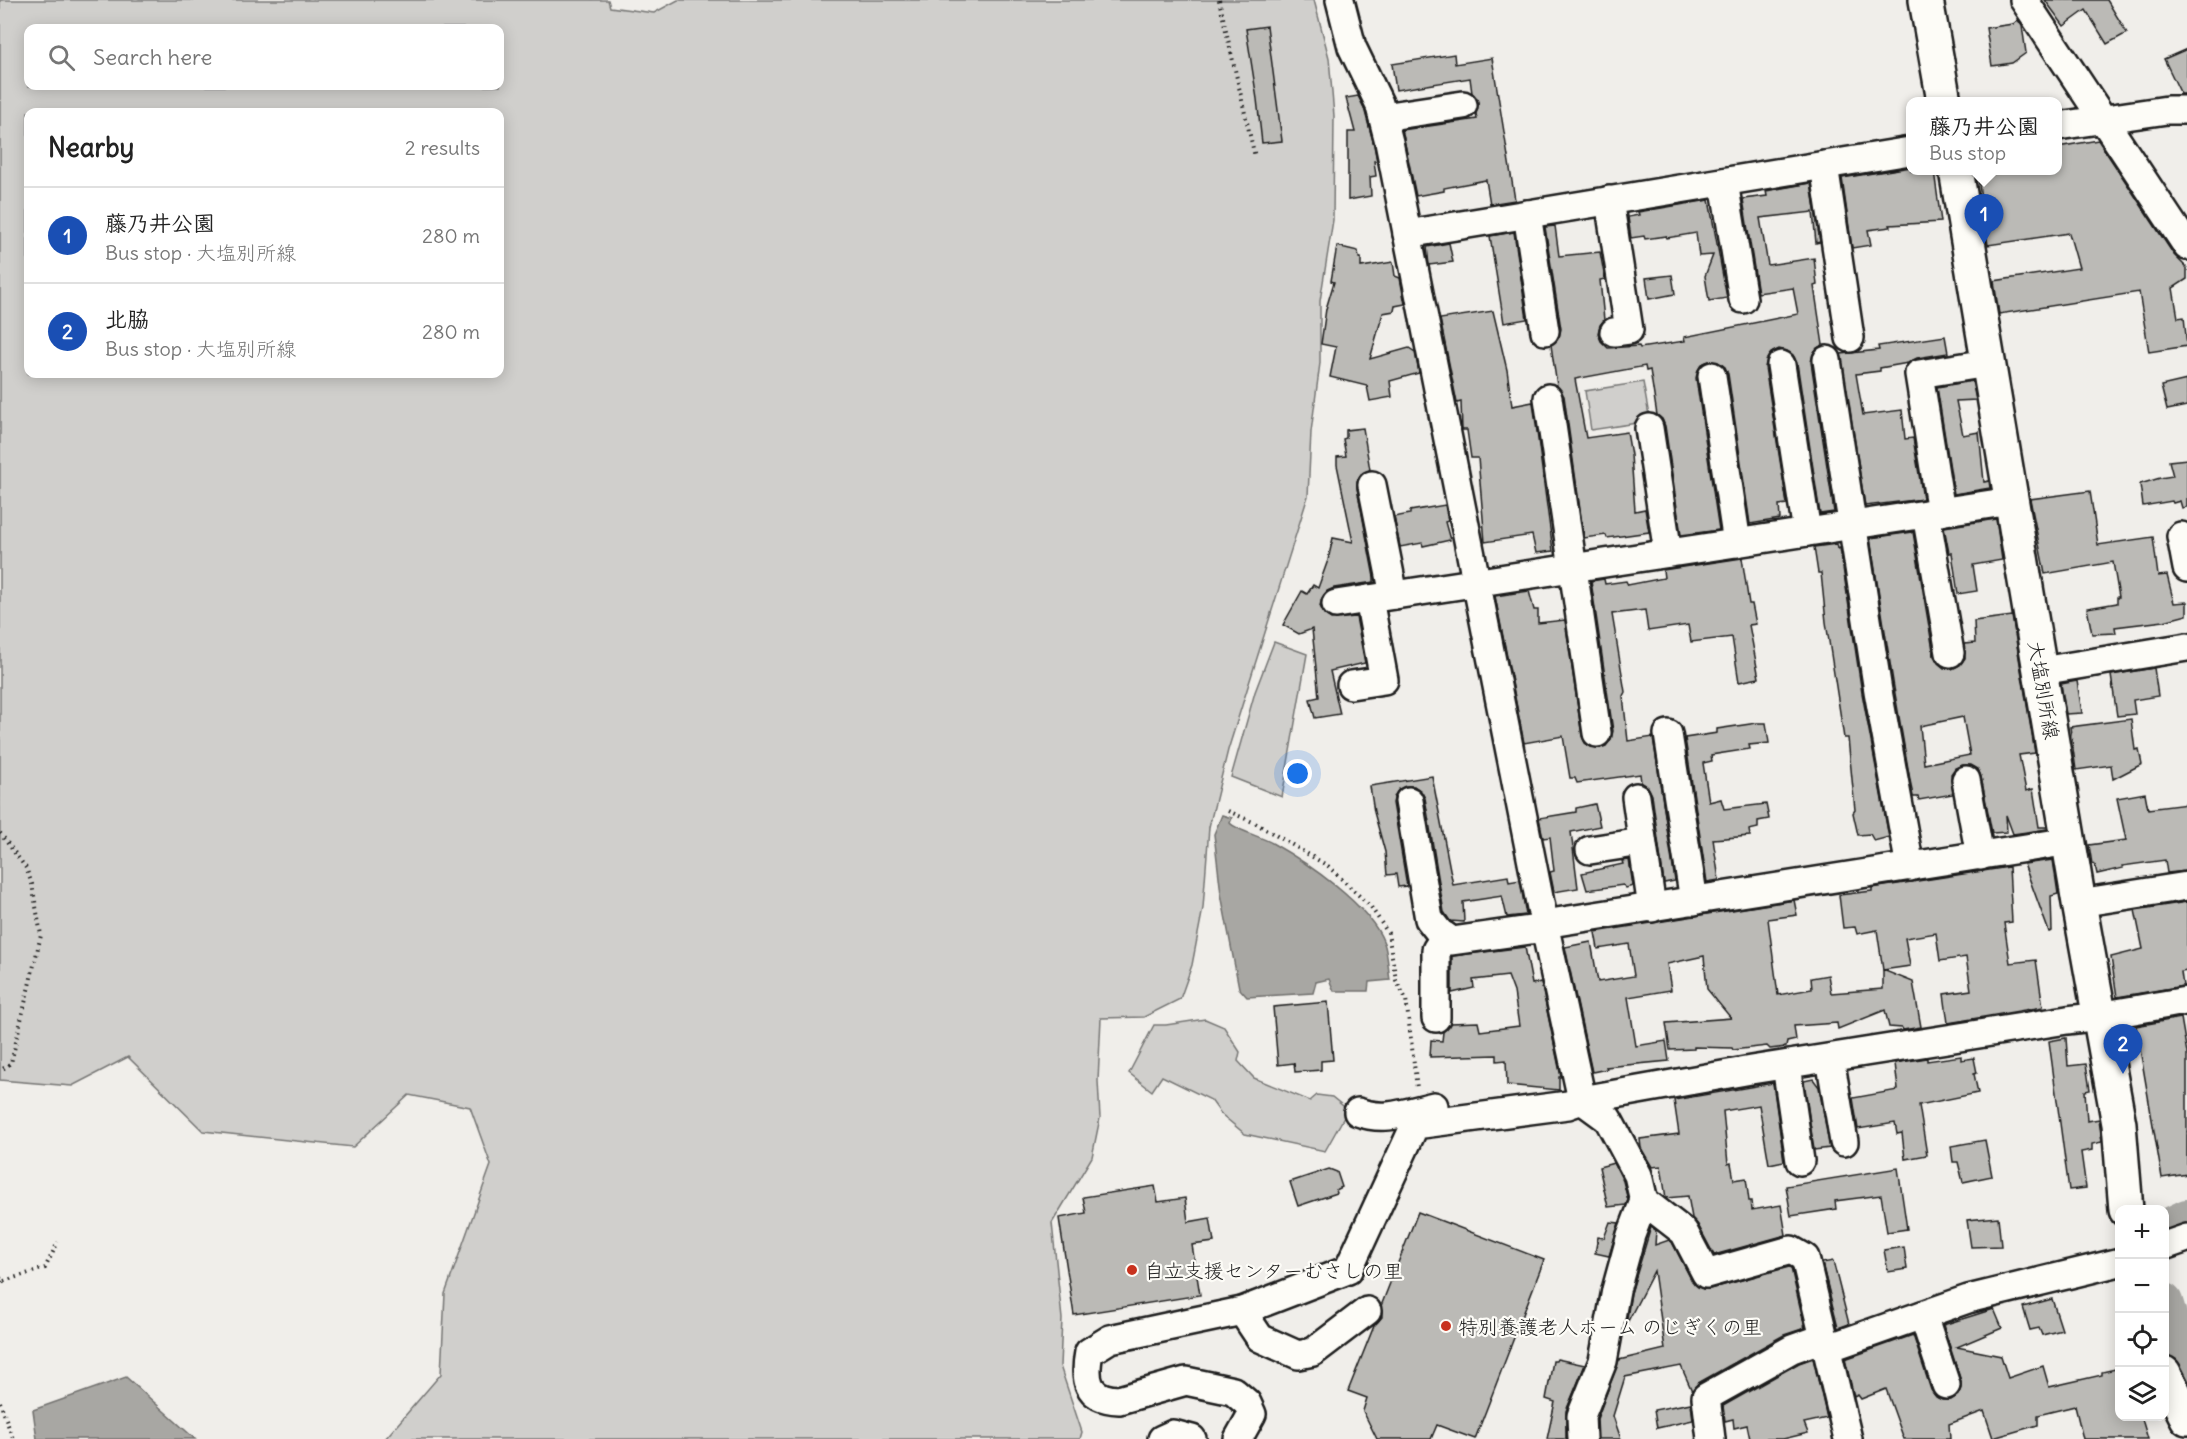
<!DOCTYPE html>
<meta charset="utf-8">
<style>
body{margin:0;font-family:Delius,"Klee One",sans-serif;background:#f6f6f6;color:#222}
.controls{position:absolute;right:18px;bottom:18px;display:grid;overflow:hidden;border-radius:12px;box-shadow:0 3px 15px #0003}
.controls button{width:54px;height:54px;display:grid;place-items:center;padding:0;border:0;border-bottom:2px solid #e0e0e0;background:#fff;color:#222;font:30px sans-serif}
.you{position:absolute;left:1298px;top:774px;width:21px;height:21px;margin:-15px;border:4px solid #fff;border-radius:50%;background:#1a73e8;box-shadow:0 0 0 9px #1a73e833}
.badge{display:grid;place-items:center;width:39px;height:39px;border-radius:50%;background:#d93025;color:#fff;font-size:20px;font-weight:700}
.pin{position:absolute;translate:-50% -50px;filter:drop-shadow(0 2px 3px #0008)}
.pin::after{content:'';position:absolute;top:32px;width:21px;height:18px;background:inherit;clip-path:polygon(0 0,100% 0,50% 100%)}
.popup{position:absolute;left:1906px;top:97px;width:156px;height:78px;box-sizing:border-box;display:grid;place-content:center;border-radius:12px;background:#fff;filter:drop-shadow(0 2px 4px #0005);font-size:20px;white-space:nowrap;color:#767676}
.popup b{font-size:22px;color:#222}
.popup::after{content:'';position:absolute;left:50%;top:100%;margin-left:-12px;border:12px solid transparent;border-top-color:#fff}
.list{margin:0;padding:0;list-style:none}
h2{display:flex;justify-content:space-between;align-items:center;height:78px;margin:0;padding:0 24px;font-size:26px}
h2 small{font-size:20px;font-weight:400;color:#767676}
.list li{display:grid;grid-template-columns:39px 1fr auto;gap:18px;align-items:center;box-sizing:border-box;height:96px;padding:0 24px;border-top:2px solid #e0e0e0}
.list b{display:block;font-size:22px;white-space:nowrap}
.list p{margin:0;font-size:20px;white-space:nowrap;color:#767676}
.list em{font-size:20px;font-style:normal;color:#767676}
.icon{flex:none;width:33px;height:33px;fill:none;stroke:currentColor;stroke-width:2;stroke-linecap:round;stroke-linejoin:round}
.map{position:relative;flex:none;width:2187px;height:1439px;overflow:hidden}
.search{position:absolute;background:#fff;box-shadow:0 3px 15px #0003;left:24px;top:24px;width:480px;height:66px;display:flex;align-items:center;gap:15px;box-sizing:border-box;padding:0 21px;border-radius:12px;color:#767676;font-size:22px}
.panel{position:absolute;background:#fff;box-shadow:0 3px 15px #0003;left:24px;top:108px;width:480px;height:270px;border-radius:12px}
.map>svg:first-child{display:block}
</style>
<div class="map">
<svg width="2187" height="1439" viewBox="0 0 2187 1439">
<rect width="100%" height="100%" fill="#f0eeea"/>
<filter id="ink" filterUnits="userSpaceOnUse"><feTurbulence type="fractalNoise" baseFrequency=".0167" numOctaves="2"/><feDisplacementMap in="SourceGraphic" scale="12" xChannelSelector="R" yChannelSelector="G"/><feConvolveMatrix kernelMatrix="1 2 1 2 8 2 1 2 1" color-interpolation-filters="sRGB"/></filter>
<g filter="url(#ink)">
<g fill="#d0cfcc" stroke="#767674" stroke-width="1.5" fill-rule="evenodd">
<path d="M0 0H608L610 7 654 13 678 0H1314L1329 58 1334 116 1333 220 1320 301V363L1311 432 1308 496 1228 750 1209 827 1203 908 1192 965 1180 999 1144 1017 1101 1018 1098 1081 1100 1118 1092 1157 1052 1223 1062 1319 1060 1366 1082 1432 1080 1439H385L441 1374 445 1294 491 1165 470 1107 409 1095 353 1147 203 1131 128 1057 72 1086 0 1080ZM28 28H500V86H28ZM28 112H500V374H28Z"/>
<path d="M1643 382 1650 421 1591 430 1585 391Z"/>
<path d="M1274 642 1307 654 1282 797 1231 777 1255 692Z"/>
<path d="M1205 1019 1224 1027 1240 1052 1238 1061 1254 1078 1310 1101 1317 1095 1332 1097 1348 1110 1325 1151 1245 1134 1221 1114 1211 1100 1162 1076 1152 1091 1129 1073 1154 1025H1166Z"/>
</g>
<g fill="#a8a7a3" stroke="#706f6d" stroke-width="1.5">
<path d="M1222 815 1232 818 1230 823C1236 830 1262 837 1272 843 1306 862 1370 905 1384 943 1388 954 1388 969 1390 980L1369 982 1368 991H1334L1329 979 1316 982 1313 993 1247 997 1239 988 1221 894 1214 834Z"/>
<path d="M126 1377 195 1439H37L33 1410Z"/>
</g>
<g fill="none" stroke-linecap="round" stroke-linejoin="round">
<g stroke="#a8a7a3" stroke-width="38">
<path d="M2164 1229 2187 1218"/>
<path d="M2164 1302 2174 1335 2187 1363"/>
</g>
</g>
<g fill="#bbbab6" stroke="#1c1c1c" stroke-width="1.5" fill-rule="evenodd">
<path d="M2045 0H2107L2127 33 2107 44 2086 10 2064 26Z"/>
<path d="M2018 20 2022 26 2026 53 2012 63 1992 66 1986 28 2013 24Z"/>
<path d="M1267 26 1282 141 1262 143 1257 99 1246 29Z"/>
<path d="M2187 49V94H2181L2164 59Z"/>
<path d="M1454 54 1455 64 1492 58 1515 200 1490 204 1486 180 1444 188V191L1416 196 1402 130 1477 119 1476 114 1478 102 1472 93 1470 78 1396 90 1392 64Z"/>
<path d="M1358 96 1364 108 1374 145 1377 161H1374L1376 176 1370 177 1371 196 1348 200V132H1355L1346 98Z"/>
<path d="M2098 140 2174 255 2187 268V279L2173 288 2178 318 2184 317 2187 346 2149 352 2139 292 1999 314 1994 281 2079 268 2069 233 1988 245 1977 171H2058V147Z"/>
<path d="M1911 167V171H1934L1941 222 1890 225 1891 227 1868 230 1871 245 1852 248 1842 178Z"/>
<path d="M1811 183 1820 242 1816 243 1813 212 1760 218 1768 265 1814 258 1817 285 1814 286 1823 345 1817 348 1813 354 1811 362 1834 512 1820 514 1797 363 1793 355 1787 351 1779 349 1771 353 1767 359 1765 367 1787 504 1779 505 1780 519 1750 524 1728 374 1725 367 1718 362 1709 361 1702 364 1698 370 1696 378 1719 530 1681 535 1665 426 1662 419 1657 415 1650 370 1646 371 1645 366 1575 379 1586 438 1627 432 1631 455 1635 511 1645 509 1649 532 1607 538 1606 535 1584 538 1564 396 1557 386 1551 345 1559 337 1561 329 1545 227 1555 226 1559 256 1600 252 1605 279 1600 280 1604 320 1600 325 1598 333 1601 341 1608 348 1639 346 1640 348 1685 341 1684 337 1798 314 1793 288 1758 293 1743 199 1767 196 1766 191Z"/>
<path d="M1709 200 1727 298 1709 301 1705 276 1713 255 1699 256 1696 233 1667 238 1666 236 1645 239 1644 236 1631 238 1628 217 1639 215 1638 212Z"/>
<path d="M1514 232 1527 319 1504 323 1490 236Z"/>
<path d="M1449 243 1453 262 1429 265 1427 247Z"/>
<path d="M1337 246 1358 251 1359 258H1361V267L1393 262 1395 276 1400 278 1405 304 1395 306 1394 311 1383 313 1370 359 1409 348 1415 352 1419 373 1390 381 1392 397 1370 401 1367 386 1330 377 1336 347 1321 344 1326 309 1334 282 1331 281Z"/>
<path d="M1672 275 1675 294 1649 299 1646 278Z"/>
<path d="M1493 311 1507 370 1512 406 1533 402 1553 551 1536 553 1532 535 1485 542 1478 458H1471L1467 430H1462L1461 402 1457 403 1440 319Z"/>
<path d="M1945 336 1948 353 1917 358 1908 363 1880 368V371L1856 374 1863 415 1902 410 1905 439 1913 438 1923 499 1865 506 1841 354 1879 350 1878 346Z"/>
<path d="M2187 380V406L2167 410 2161 386Z"/>
<path d="M1972 381 1976 400 1956 401 1963 435 1979 432 1984 482 1989 481 1990 488 1954 494 1937 387Z"/>
<path d="M1363 428 1370 470 1361 474 1357 481V488L1374 577V582L1334 588 1327 591 1322 598 1320 606 1324 614 1331 619 1356 617 1365 663 1330 671 1340 714 1315 718 1310 699 1319 697 1312 629 1299 634 1283 625 1302 591 1307 594 1313 585 1318 588 1328 560 1333 538 1353 542 1337 465V457L1346 456 1343 439 1346 438V430Z"/>
<path d="M2187 459V507L2182 508 2180 501 2173 503 2172 501 2143 506 2140 484 2160 478 2173 476 2169 461Z"/>
<path d="M2090 491 2098 545 2153 537 2158 576 2167 575 2174 603 2187 602V615L2164 621 2115 627 2116 633 2092 634 2087 608 2117 603V597H2119L2113 562 2045 574 2030 499Z"/>
<path d="M1445 505 1448 521 1445 522 1450 540 1423 546 1422 543 1400 547 1394 517 1410 514V511Z"/>
<path d="M1996 519 2002 560 1973 565 1977 591 1958 594 1952 553H1949L1944 527Z"/>
<path d="M1913 532 1934 656 1938 663 1944 668 1952 669 1960 665 1965 658 1964 644 1975 643 1974 621 2012 616 2035 753 2019 755 2026 791 2033 789 2039 827H2047L2048 829 2013 834 2006 815 2007 832 1992 833 1981 777 1978 769 1971 765H1963L1955 768 1951 774 1953 794 1919 800 1918 797H1913L1894 688 1870 538ZM1963 717 1970 755 1924 764 1920 726Z"/>
<path d="M1837 544 1838 549 1840 548 1862 693 1889 837 1874 841 1870 834 1858 835 1853 813 1855 810 1848 738H1844L1826 622 1821 573H1818L1814 547Z"/>
<path d="M1742 558 1749 604H1752L1756 624 1749 625 1759 678 1739 682 1732 637 1691 642 1688 625 1648 631 1645 610 1612 614 1625 692 1623 696 1628 741 1653 737 1675 881 1664 883 1652 795 1648 787 1641 782 1640 774 1577 783 1575 778H1570L1563 736 1524 743 1495 596 1529 591 1534 610H1538V623L1565 620 1582 736 1585 743 1591 747 1600 748 1606 746 1611 739 1613 731 1591 581 1604 579 1605 584 1626 581 1628 585 1664 578 1663 570Z"/>
<path d="M2154 668 2158 696 2133 700 2135 714 2117 716 2111 675Z"/>
<path d="M2077 681 2082 713 2066 714 2061 684Z"/>
<path d="M2131 719 2135 750 2139 749 2142 764 2113 779 2111 765 2076 770 2070 727Z"/>
<path d="M1757 723H1766L1769 743 1749 745 1750 749 1711 755 1712 761 1703 763 1709 802 1721 799 1724 809 1766 804 1769 819 1758 821V828L1749 830 1750 836 1713 839 1719 880 1707 882 1685 738 1717 733V729Z"/>
<path d="M1432 776 1453 885 1508 876 1509 882 1520 880 1526 915 1507 917 1502 896 1463 902 1464 922 1450 921 1444 912 1425 798 1421 791 1414 786H1406L1399 789 1395 795 1393 803 1407 886 1398 887 1396 874 1387 875 1385 852 1374 812 1370 786Z"/>
<path d="M2145 793 2148 809 2187 804V871L2167 873 2165 860 2122 866 2123 868 2097 874 2095 865 2092 864 2089 845 2126 840 2117 798Z"/>
<path d="M1595 804 1600 826 1571 832 1578 888 1554 892 1550 872 1554 871 1550 837 1543 838 1539 818 1576 812V808Z"/>
<path d="M1629 860 1633 886 1626 888 1623 885 1587 890 1582 873 1623 864 1622 861Z"/>
<path d="M2053 860 2058 894 2051 896 2052 931 2049 932 2024 864Z"/>
<path d="M2009 867 2012 922 2004 923 2010 963 2036 960 2043 1007 1948 1023 1944 994 1971 990 1966 957 1940 961 1936 933 1905 938 1910 966 1883 970 1877 930 1857 934 1855 927 1843 928 1839 895 1872 891V888Z"/>
<path d="M1794 900 1797 915 1768 919 1778 995 1812 989 1811 978 1828 975 1831 993 1883 989V970L1913 982 1921 1027 1903 1030 1902 1028 1889 1027 1885 1010 1838 1029 1837 1023 1794 1026 1796 1040 1787 1042 1786 1047 1770 1049 1767 1046 1733 1050 1732 1048 1694 1047V1049L1670 1050 1666 1023 1731 1018 1707 989 1704 956 1667 964 1671 990 1628 997 1636 1046 1666 1041 1669 1061 1606 1067 1607 1069 1592 1072 1565 947 1591 942 1598 982 1634 976 1629 944 1598 949 1595 932Z"/>
<path d="M2187 902V971L2181 972 2183 986 2117 997 2111 957 2143 949 2135 910Z"/>
<path d="M1525 947 1532 984 1541 982 1561 1077H1559V1090L1507 1085 1506 1060 1497 1061V1055L1430 1057 1431 1040 1442 1041 1443 1032 1450 1023 1478 1022 1480 1031 1519 1026 1514 992 1508 976 1473 980 1474 988 1452 993V956Z"/>
<path d="M1328 1002 1333 1060 1321 1061V1070L1295 1072 1294 1063 1278 1065 1273 1007Z"/>
<path d="M2181 1018 2187 1053V1174L2162 1178 2136 1026Z"/>
<path d="M2066 1038 2068 1066 2086 1064 2090 1090 2085 1091 2087 1121 2099 1119 2102 1142 2092 1144V1150L2081 1152 2086 1188 2069 1190 2049 1041Z"/>
<path d="M1961 1056V1060L1974 1058 1977 1073 1974 1074 1978 1093 1919 1105 1927 1155 1905 1159 1902 1133 1897 1134 1895 1123 1858 1129 1853 1098 1898 1090 1895 1063 1927 1058V1061Z"/>
<path d="M1813 1079 1819 1087 1830 1148 1814 1150 1804 1081Z"/>
<path d="M1773 1083 1784 1161 1769 1164 1759 1105 1723 1111 1728 1164 1731 1163 1734 1180 1746 1178 1749 1201H1751L1752 1210 1781 1205 1786 1235 1714 1255 1698 1225 1692 1218 1688 1196 1666 1198 1661 1166 1652 1167 1641 1148 1640 1139 1679 1134 1674 1100Z"/>
<path d="M1985 1140 1992 1176 1963 1182 1958 1162H1953L1951 1146Z"/>
<path d="M1614 1163 1623 1181 1628 1200 1626 1205 1608 1207 1599 1167Z"/>
<path d="M1898 1168 1907 1229 1887 1232 1881 1195 1835 1201 1836 1209 1791 1216 1786 1186Z"/>
<path d="M1329 1169 1337 1172 1342 1187 1336 1190 1337 1193 1298 1206 1290 1182Z"/>
<path d="M1155 1186 1158 1202 1185 1198 1188 1222 1210 1218 1214 1242 1192 1245 1200 1295 1074 1315 1059 1218 1086 1213 1083 1197Z"/>
<path d="M1418 1212 1544 1260 1475 1439 1437 1425 1431 1439H1377L1363 1411 1367 1398 1348 1391 1374 1326 1382 1317 1381 1306Z"/>
<path d="M1998 1217 2001 1246 1971 1247 1967 1220Z"/>
<path d="M1610 1222 1619 1223 1609 1256 1595 1253 1598 1237 1604 1238Z"/>
<path d="M1651 1227 1656 1230 1655 1245 1669 1240 1672 1242 1692 1281 1703 1289H1710L1789 1267 1791 1268 1805 1328 1784 1335 1698 1383 1692 1391 1681 1366 1625 1377 1613 1416 1621 1439H1598L1597 1419 1619 1360 1665 1349 1654 1271 1626 1325 1631 1293Z"/>
<path d="M1904 1247 1907 1269 1888 1272 1884 1250Z"/>
<path d="M1833 1261 1849 1324 1838 1328 1822 1263Z"/>
<path d="M2052 1299 2062 1330 2042 1335 2039 1328 2030 1330 2023 1307Z"/>
<path d="M1994 1309 2002 1328 1957 1347 2001 1356 2008 1378 2043 1366 2049 1387 2102 1375V1372L2120 1368V1416H2141L2148 1439H2083L2075 1406 2038 1415V1425L1993 1438 1984 1411 1949 1424 1950 1439H1904L1886 1389 1861 1399 1858 1395 1854 1397 1845 1359 1913 1335 1931 1390 1936 1397 1942 1400H1951L1958 1395 1961 1388V1381L1943 1325Z"/>
<path d="M1813 1358 1827 1418 1804 1423 1808 1433 1783 1439H1750L1747 1425 1734 1428 1733 1419 1725 1421 1723 1406 1799 1363Z"/>
<path d="M1557 1359 1585 1365 1566 1411V1439H1547L1555 1402 1546 1399 1553 1361H1556Z"/>
<path d="M1691 1403 1693 1420 1657 1428 1654 1410Z"/>
</g>
<g fill="none" stroke-linecap="round" stroke-linejoin="round">
<g stroke="#1c1c1c" stroke-width="32">
<g id="minor">
<path d="M1340 0 1352 47 1379 103 1389 142 1545 928 1582 1100 1608 1119 1638 1175 1644 1201 1631 1235 1616 1290 1603 1361 1581 1416 1582 1439"/>
<path d="M2024 0 2187 246"/>
<path d="M1383 117 1463 105"/>
<path d="M2058 126 2167 110H2187"/>
<path d="M1824 165 1850 338"/>
<path d="M1724 182 1743 299"/>
<path d="M1609 200 1629 330 1614 332"/>
<path d="M1527 214 1545 331"/>
<path d="M1407 234 1910 151"/>
<path d="M1827 360 1878 691 1910 867"/>
<path d="M1781 365 1807 532"/>
<path d="M1712 376 1737 543"/>
<path d="M1548 398 1597 733"/>
<path d="M1649 428 1668 553"/>
<path d="M1372 485 1394 595"/>
<path d="M1941 512 1919 374 1988 363"/>
<path d="M1926 514 1950 653"/>
<path d="M2181 536 2187 568"/>
<path d="M1336 604 2011 501"/>
<path d="M2041 671 2187 647"/>
<path d="M1351 685 1384 680 1369 599"/>
<path d="M1668 734 1694 901"/>
<path d="M1966 780 1980 856"/>
<path d="M1636 797 1652 908"/>
<path d="M1409 801 1429 919 1440 933 1452 941 1545 928"/>
<path d="M1590 850 1642 842"/>
<path d="M2079 903 2187 886"/>
<path d="M1544 924 2070 841"/>
<path d="M1436 1018V950L1445 936"/>
<path d="M1830 1058 1844 1142"/>
<path d="M1786 1065 1800 1161"/>
<path d="M1358 1112C1385 1122 1407 1112 1434 1106"/>
<path d="M1644 1201 1684 1232 1706 1274 1791 1250 1805 1258 1848 1439"/>
<path d="M2164 1246 2187 1238"/>
<path d="M1242 1311 1260 1338 1298 1355 1313 1352 1367 1311"/>
<path d="M1923 1315 1946 1385"/>
<path d="M1825 1349 1968 1299 2120 1262"/>
<path d="M1162 1439 1173 1434 1192 1439"/>
<path d="M1238 1439 1252 1414 1247 1403 1233 1391 1186 1381 1119 1400C1086 1399 1084 1379 1089 1352L1110 1339 1242 1311 1348 1270 1415 1125 1568 1105 1582 1100 1751 1070 2067 1020C2108 1016 2147 1007 2187 1001"/>
<path d="M1711 1439 1706 1397 1792 1349 1823 1338"/>
</g>
</g>
<g stroke="#1c1c1c" stroke-width="38">
<g id="major">
<path d="M1926 0 1944 101"/>
<path d="M1956 170 2079 903 2119 1124 2126 1210"/>
<path d="M2164 1373 2187 1418"/>
</g>
</g>
<g stroke="#1c1c1c" stroke-width="4" stroke-dasharray="1.5 4.5" stroke-linecap="butt">
<path d="M1219 0 1255 157"/>
<path d="M1228 811 1255 823 1328 866 1371 907 1388 933 1396 980 1406 999 1417 1088"/>
<path d="M0 833 26 868 32 884 41 935 11 1063 0 1071"/>
<path d="M0 1278 4 1281 0 1285"/>
<path d="M4 1281 45 1268 58 1242"/>
<path d="M0 1402 13 1439"/>
</g>
<use href="#minor" stroke="#fdfcf7" stroke-width="27"/>
<use href="#major" stroke="#fdfcf7" stroke-width="33"/>
</g>
</g>
<g fill="#c8321e" stroke="#fdfcf7" stroke-width="2">
<circle cx="1132" cy="1270" r="6"/>
<circle cx="1446" cy="1326" r="6"/>
</g>
<g text-anchor="middle" dominant-baseline="central" stroke-width="4.5" stroke-linejoin="round" paint-order="stroke">
<g font-size="20" fill="#1c1c1c" stroke="#fdfcf7">
<text transform="translate(2044 690) rotate(80)">大塩別所線</text>
</g>
<g font-size="20" fill="#1c1c1c" stroke="#fdfcf7" text-anchor="start">
<text x="1144" y="1270">自立支援センターむさしの里</text>
<text x="1458" y="1326">特別養護老人ホーム のじぎくの里</text>
</g>
</g>
</svg>
<div class="controls">
<button>+</button>
<button>−</button>
<button><svg class="icon" aria-label="locate" viewBox="0 0 24 24"><circle cx="12" cy="12" r="6"/><path d="M12 2v4M12 18v4M2 12h4M18 12h4"/></svg></button>
<button><svg class="icon" aria-label="layers" viewBox="0 0 24 24"><path d="M12 4l9 5-9 5-9-5zM3 14l9 5 9-5"/></svg></button>
</div>
<div class="you"></div>
<div class="pin badge" style="left:1984px;top:244px;background:#1a4fb4">1</div>
<div class="popup"><b>藤乃井公園</b>Bus stop</div>
<div class="pin badge" style="left:2123px;top:1074px;background:#1a4fb4">2</div>
<div class="search"><svg class="icon" aria-label="search" viewBox="0 0 24 24"><circle cx="10" cy="10" r="6"/><path d="M15 15l6 6"/></svg>Search here</div>
<section class="panel">
<h2>Nearby<small>2 results</small></h2>
<ul class="list">
<li><span class="badge" style="background:#1a4fb4">1</span><div><b>藤乃井公園</b><p>Bus stop · 大塩別所線</p></div><em>280 m</em></li>
<li><span class="badge" style="background:#1a4fb4">2</span><div><b>北脇</b><p>Bus stop · 大塩別所線</p></div><em>280 m</em></li>
</ul>
</section>
</div>
